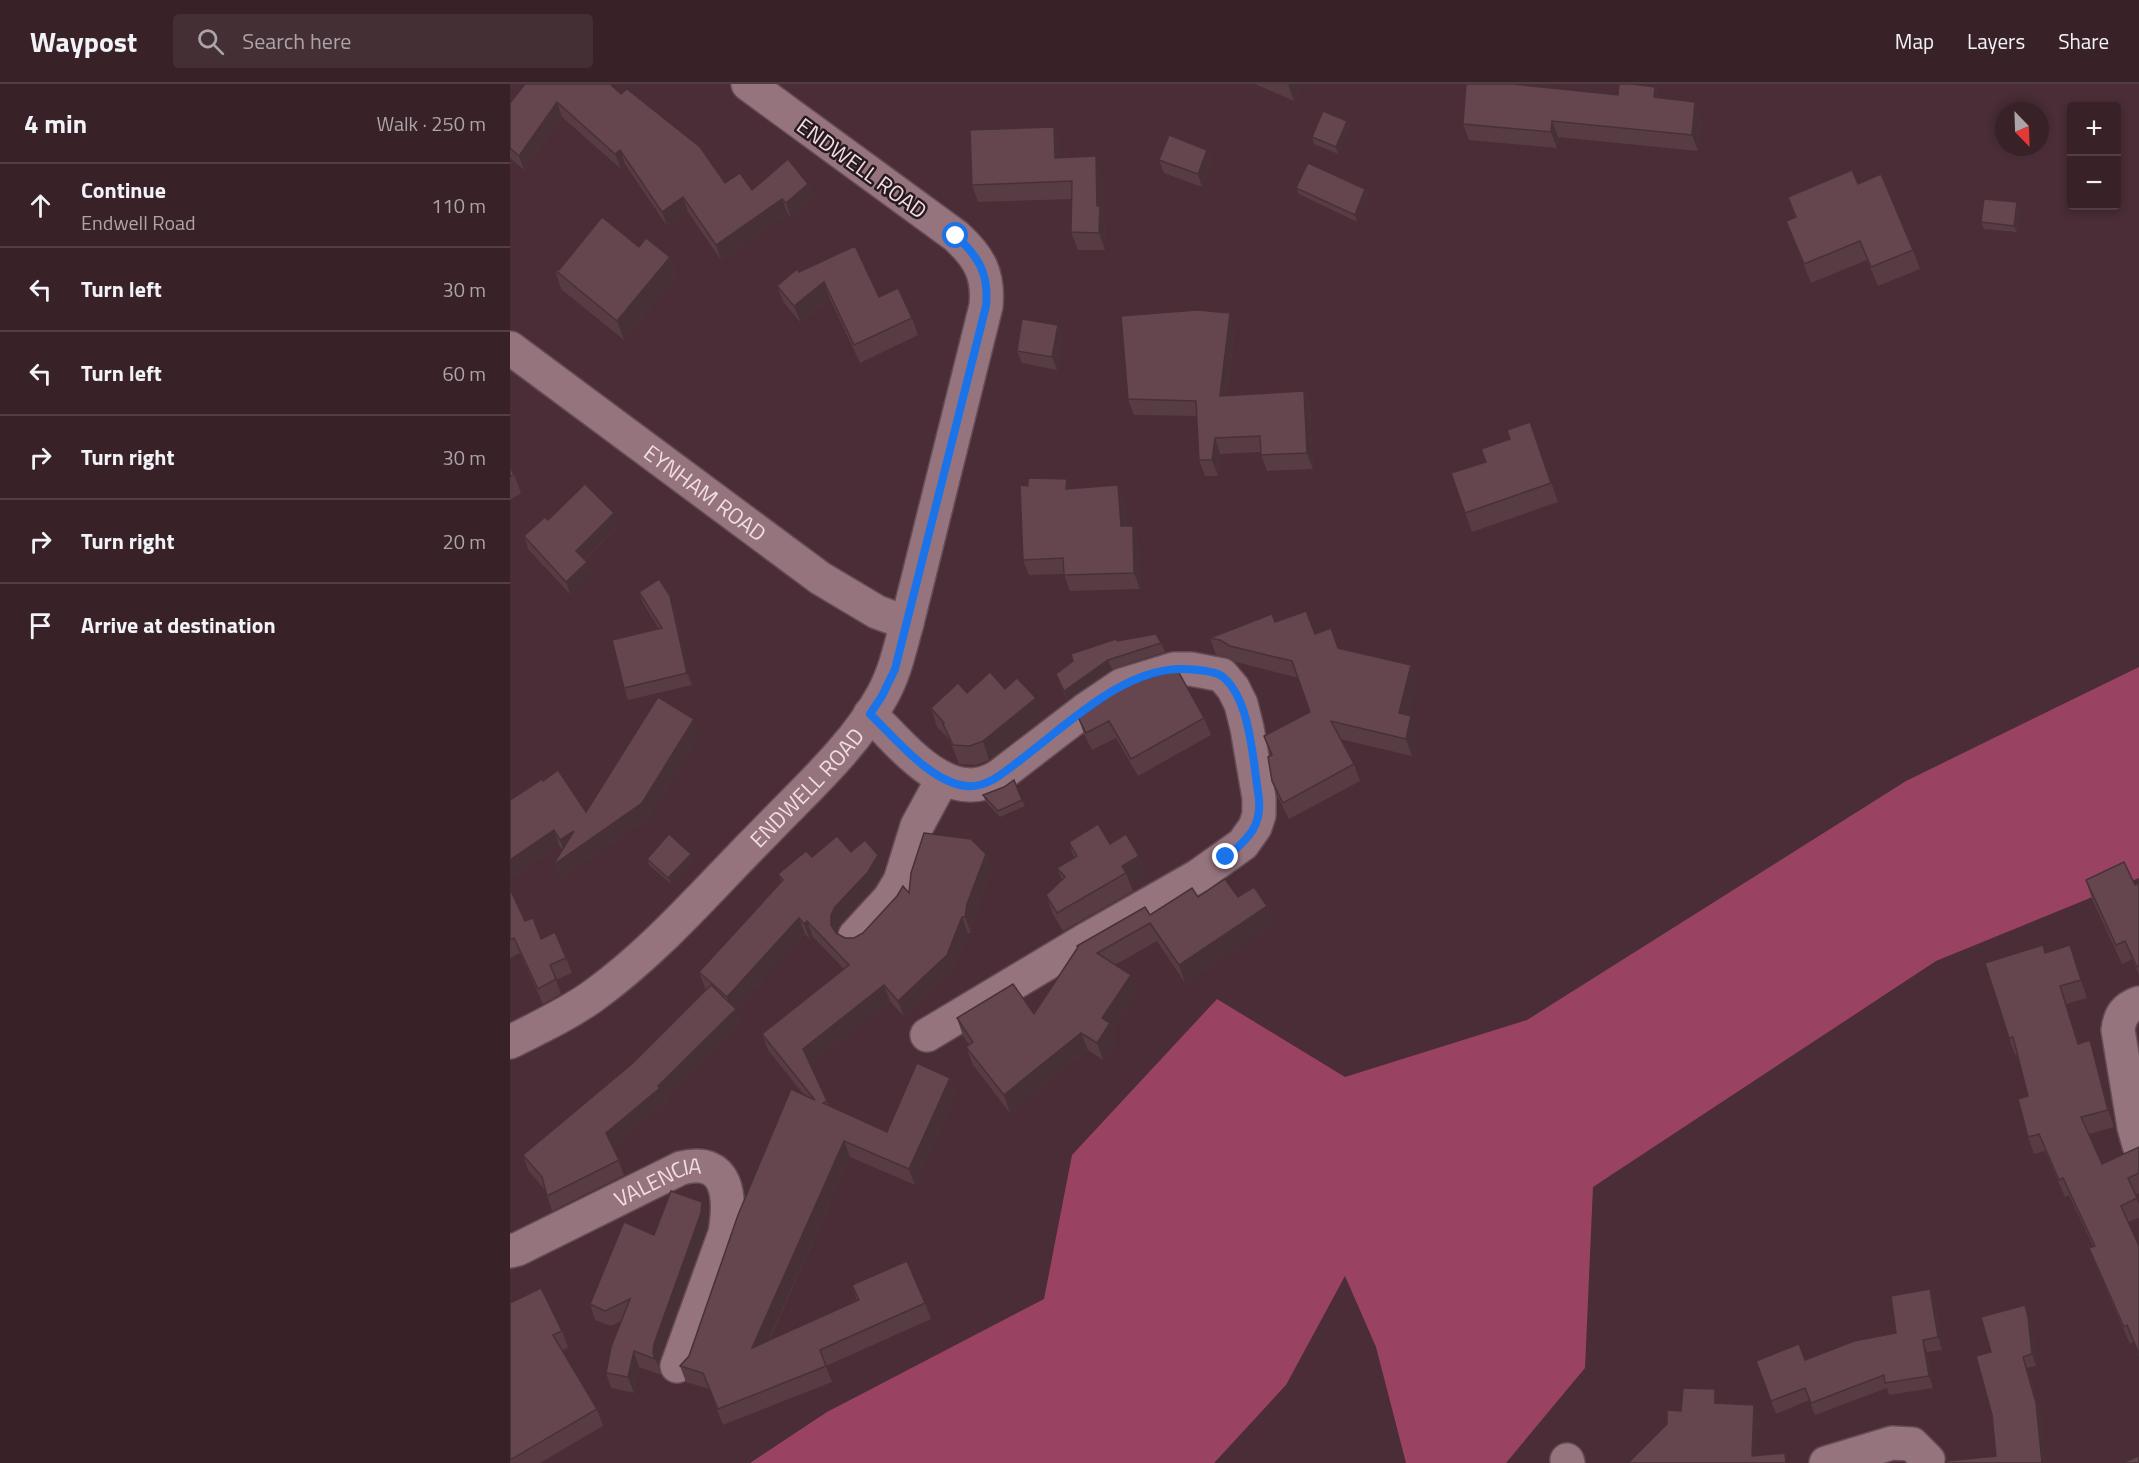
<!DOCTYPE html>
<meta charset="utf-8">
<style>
body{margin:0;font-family:"Titillium Web",sans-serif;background:#432f34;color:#f1f3f6}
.controls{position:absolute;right:18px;top:18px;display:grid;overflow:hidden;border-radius:6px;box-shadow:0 3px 9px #0003}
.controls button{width:54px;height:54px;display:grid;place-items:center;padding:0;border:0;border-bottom:2px solid #523f45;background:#382228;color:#f1f3f6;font:30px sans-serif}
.compass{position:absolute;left:1485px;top:18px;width:54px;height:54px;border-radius:50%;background:#382228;box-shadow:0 3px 9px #0003;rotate:157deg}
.stop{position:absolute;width:18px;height:18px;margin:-14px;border:4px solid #1a73e8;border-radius:50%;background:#fff}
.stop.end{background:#1a73e8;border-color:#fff;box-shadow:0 2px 6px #0008}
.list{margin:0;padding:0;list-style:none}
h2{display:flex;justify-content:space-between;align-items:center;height:78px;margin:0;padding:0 24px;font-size:26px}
h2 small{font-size:20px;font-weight:400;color:#aba4a8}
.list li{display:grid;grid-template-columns:39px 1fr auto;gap:18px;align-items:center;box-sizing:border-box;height:84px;padding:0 24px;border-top:2px solid #523f45}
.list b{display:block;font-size:22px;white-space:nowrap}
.list p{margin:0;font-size:20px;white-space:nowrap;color:#aba4a8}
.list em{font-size:20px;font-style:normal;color:#aba4a8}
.icon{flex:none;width:33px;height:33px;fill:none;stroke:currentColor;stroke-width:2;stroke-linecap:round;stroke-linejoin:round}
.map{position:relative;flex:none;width:1629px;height:1379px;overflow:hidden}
header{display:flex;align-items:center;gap:36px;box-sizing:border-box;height:84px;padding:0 30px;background:#382228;border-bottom:2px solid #523f45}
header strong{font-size:28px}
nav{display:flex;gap:33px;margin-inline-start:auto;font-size:21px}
.search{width:420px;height:54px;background:#432f34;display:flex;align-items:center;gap:15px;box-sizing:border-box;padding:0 21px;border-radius:6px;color:#aba4a8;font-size:22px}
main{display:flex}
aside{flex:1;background:#382228}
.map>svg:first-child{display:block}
</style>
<header>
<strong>Waypost</strong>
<div class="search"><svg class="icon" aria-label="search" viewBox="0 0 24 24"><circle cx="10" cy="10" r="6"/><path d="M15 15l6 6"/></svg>Search here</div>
<nav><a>Map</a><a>Layers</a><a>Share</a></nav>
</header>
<main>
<aside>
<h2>4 min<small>Walk · 250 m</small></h2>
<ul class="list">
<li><svg class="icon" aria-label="ahead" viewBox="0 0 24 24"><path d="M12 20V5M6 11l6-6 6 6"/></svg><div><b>Continue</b><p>Endwell Road</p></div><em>110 m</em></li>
<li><svg class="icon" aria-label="left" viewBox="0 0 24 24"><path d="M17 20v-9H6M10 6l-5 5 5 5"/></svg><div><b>Turn left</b></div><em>30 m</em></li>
<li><svg class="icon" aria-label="left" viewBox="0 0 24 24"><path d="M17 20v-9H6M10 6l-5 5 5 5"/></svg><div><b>Turn left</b></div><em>60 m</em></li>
<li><svg class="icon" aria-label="right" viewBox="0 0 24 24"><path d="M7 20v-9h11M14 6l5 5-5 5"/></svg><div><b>Turn right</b></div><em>30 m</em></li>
<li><svg class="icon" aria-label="right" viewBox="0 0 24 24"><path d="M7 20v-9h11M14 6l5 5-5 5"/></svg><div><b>Turn right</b></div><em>20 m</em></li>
<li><svg class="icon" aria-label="arrive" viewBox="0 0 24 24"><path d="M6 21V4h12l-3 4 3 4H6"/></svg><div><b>Arrive at destination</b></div></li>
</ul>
</aside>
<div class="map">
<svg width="1629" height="1379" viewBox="0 0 1629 1379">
<rect width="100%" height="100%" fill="#4a2d36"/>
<path fill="#994262" d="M1629 583V794L1426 877 1083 1103 1075 1284 996 1379H896L866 1263 835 1192 776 1301 704 1379H240L317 1328 534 1215 562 1071 707 915 835 993 1017 936 1396 697Z"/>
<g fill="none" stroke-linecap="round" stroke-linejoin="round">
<g stroke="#654d55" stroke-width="36">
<g id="street">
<path id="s1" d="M0 264 310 494 367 528 397 539"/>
<path d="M360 630C393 662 439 724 489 692L575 626 612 601 664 585H681L712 591 723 604 731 620 737 644 749 714V731L745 743 733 760 688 792 579 854 417 951"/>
<path d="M345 852 379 815 390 797 407 742 433 694"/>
<path d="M1629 919C1615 924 1610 931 1608 946L1624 1043 1629 1061"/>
<path id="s2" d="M0 958C28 944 58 930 83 912 147 866 199 804 254 749 295 706 343 664 372 612 385 589 390 564 397 539L476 222C479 190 469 173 446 152L238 0"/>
<path id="s3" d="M0 1167 8 1165 171 1084C219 1072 221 1114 215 1149L167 1282"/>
<path d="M1057 1376 1058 1379"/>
<path d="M1316 1379 1382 1359 1402 1360 1418 1376 1417 1379"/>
</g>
</g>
<use href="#street" stroke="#95747d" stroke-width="33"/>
</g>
<g fill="#573c44">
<path d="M15 0 215 99 242 106 298 100 304 114 281 134 278 130 211 176 178 128 157 142 115 80 111 85 52 33 14 86 0 74V19Z"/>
<path d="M745 0H791L784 17Z"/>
<path d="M1145 3 1150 14 1191 34 1188 67 1048 53 1047 64 959 56 953 40 1108 11Z"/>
<path d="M837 37 840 44 828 70 804 60 802 53Z"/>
<path d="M544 43 550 60V74L592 90 593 132 596 139 595 166H568L561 148 562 115 468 118 462 101Z"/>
<path d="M697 66 702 79 692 103 654 89 649 76Z"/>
<path d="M1348 100 1403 166 1410 185 1368 202 1357 176 1301 199 1276 137 1285 134 1278 113Z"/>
<path d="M786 104 855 105 858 111 847 138 789 110Z"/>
<path d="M1509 125 1507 148 1474 145 1471 138Z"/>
<path d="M129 163 160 173 166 191 114 256 51 205 45 186H49Z"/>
<path d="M289 188 369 213 402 234 408 251 350 279 320 215 291 239 274 219 267 202Z"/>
<path d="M548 241 552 254 547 286 512 279 507 267Z"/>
<path d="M725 245 717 311 794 307 800 323 803 385 757 387 751 371V368L710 370 708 392H695L689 376 687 332 624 331 618 315Z"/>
<path d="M1020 338 1048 418 962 448 955 429 976 378Z"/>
<path d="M0 384 4 390 11 409 0 416Z"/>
<path d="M557 395 560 404 608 401 614 417 616 442H623L628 458 630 505 560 507 554 490 519 491 513 476 518 402Z"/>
<path d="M38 436 109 441 75 476 82 491 60 510 18 465 14 452Z"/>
<path d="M129 508 164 524 182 601 118 616 114 604 149 545 133 519Z"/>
<path d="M765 538 805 550 828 564 901 581 907 597 899 632 907 649 902 672 830 655 844 680 850 697 779 735 768 714 762 697 761 671 754 652 800 628 788 594 726 578 716 573 706 571 700 554Z"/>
<path d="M607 557 651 559 655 568 602 585 557 616 546 590Z"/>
<path d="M495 605 532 633 479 676 466 681 449 680 439 655 427 643 421 624 457 609Z"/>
<path d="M568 633 694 634 701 651 628 692 606 654 582 666 574 650Z"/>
<path d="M190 650 138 734 49 796 52 766 49 761 0 795 33 697 76 728Z"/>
<path d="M494 703 512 716 515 722 490 733 476 718 473 711Z"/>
<path d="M559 758 600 760 629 772 636 791 620 800 623 807 553 847 543 830 536 811 552 796 547 784 564 774Z"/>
<path d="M341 768 373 787 364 804 331 839 327 847V850L335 854H344L353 849 399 809 476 770 482 786 463 836 461 849H458L443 887 394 933 380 917 300 980 319 1022 377 1048 440 994 446 1010 405 1101 340 1073 259 1257 347 1217 342 1201 415 1219 421 1235 316 1282 322 1298 213 1341 199 1305 176 1298 170 1282 179 1272 294 1011 258 966 252 950 334 885 303 853 300 856 295 850 226 925 231 940 154 1017 155 1019 103 1063 114 1091 42 1127 35 1106 18 1086 13 1071 123 979 196 905 195 904 189 888 271 798 268 790 302 773Z"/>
<path d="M137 775 183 776 161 800 139 781Z"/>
<path d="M1576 796 1625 801 1629 799V891L1622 875 1612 880 1582 815Z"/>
<path d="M0 805 15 837 31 855 56 874 62 889 46 896 51 910 33 920 10 869 0 874Z"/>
<path d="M688 813H728L757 822 763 840 675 899 647 857 605 881 627 909 602 946 606 957 593 976 578 966 500 1029 463 981 456 963 459 961 453 952 447 934 524 930 568 864 640 831Z"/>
<path d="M1533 861 1536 869 1560 861 1577 914 1556 920 1569 959 1586 974 1604 1043 1579 1050 1592 1080 1629 1063V1109L1625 1111 1629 1120V1134L1618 1138 1629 1162V1272L1624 1258 1620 1260 1586 1182 1579 1164 1583 1162 1559 1111 1555 1113 1535 1067 1524 1070 1518 1053V1012L1507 971H1505L1499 954Z"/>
<path d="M192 1118 198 1134 197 1145 149 1276V1284L151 1291 129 1283 124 1309 101 1304 96 1289 111 1237 101 1242 85 1236 80 1220 144 1151Z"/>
<path d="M1420 1205 1425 1217 1432 1266 1417 1268 1423 1304 1379 1311 1377 1304 1305 1331 1299 1316 1266 1330 1246 1277 1295 1276 1386 1249Z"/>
<path d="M0 1219 52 1247 58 1263 52 1267 87 1325 93 1342 30 1379H0Z"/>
<path d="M1515 1221 1522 1245 1526 1282 1517 1284 1531 1331 1535 1379H1436L1486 1372 1481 1268Z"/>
</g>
<g fill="#473137">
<path d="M778 0H791L784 17Z"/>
<path d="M1145 3 1151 18 1144 13Z"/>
<path d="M47 18 52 33 14 86 9 72Z"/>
<path d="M1185 18 1191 34 1188 67 1182 51Z"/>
<path d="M837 37 840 44 828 70 826 63Z"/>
<path d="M1042 37 1048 53 1047 64 1041 48Z"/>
<path d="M544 43 550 60 551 91 545 74Z"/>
<path d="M110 66 115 80 111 85 105 70Z"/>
<path d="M697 66 702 79 692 103 688 90Z"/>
<path d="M586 72 592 90 593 132 596 139 595 166 589 149 587 122Z"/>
<path d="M298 100 304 114 281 134 276 119Z"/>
<path d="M855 105 858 111 847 138 845 131Z"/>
<path d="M173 113 178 128 157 142 152 128Z"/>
<path d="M272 115 278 130 211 176 206 161Z"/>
<path d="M1507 118 1509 125 1507 148 1504 142Z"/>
<path d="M160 173 166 191 114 256 107 237Z"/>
<path d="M314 198 320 215 291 239 284 222Z"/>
<path d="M720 229 725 245 715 327 710 312Z"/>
<path d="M548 241 552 254 547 286 542 273Z"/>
<path d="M794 307 800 323 803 385 797 369Z"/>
<path d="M705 354 710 370 708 392 702 376Z"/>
<path d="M557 395 562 411 556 405Z"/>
<path d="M608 401 614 417 617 458 611 442Z"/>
<path d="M104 429 109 441 71 479 66 467Z"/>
<path d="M623 442 628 458 630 505 624 489Z"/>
<path d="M77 478 82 491 60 510 56 498Z"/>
<path d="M160 512 164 524 182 601 177 589Z"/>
<path d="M598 576 602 585 557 616 554 607Z"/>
<path d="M901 581 907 597 896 646 889 629Z"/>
<path d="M526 614 532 633 479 676 473 657Z"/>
<path d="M901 632 907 649 902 672 896 655Z"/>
<path d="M184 635 190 650 138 734 49 796 43 781Z"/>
<path d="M44 746 49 761 0 795V776Z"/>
<path d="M64 747 56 771 50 756Z"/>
<path d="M181 770 183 776 161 800 158 794Z"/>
<path d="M476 770 482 786 463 836 461 849 455 833 457 820Z"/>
<path d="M368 771 373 787 364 804 331 839 327 847V857L321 841V831L325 823Z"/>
<path d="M629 772 636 791 620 800 616 789 612 782Z"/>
<path d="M757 822 763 840 675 899 669 881Z"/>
<path d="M452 833 458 849 443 887 394 933 388 917Z"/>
<path d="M289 834 295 850 226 925 231 940 154 1017 155 1019 102 1064 96 1049 148 1002 222 928 217 913Z"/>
<path d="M297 837 303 853 300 856 294 840Z"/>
<path d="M1560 861 1566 878 1577 914 1571 896Z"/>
<path d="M621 891 627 909 602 946 606 957 593 976 587 959 592 934Z"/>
<path d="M374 901 380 917 299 981 293 965Z"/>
<path d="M1550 902 1556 920 1574 977 1568 960Z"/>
<path d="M571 949 578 966 500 1029 494 1011Z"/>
<path d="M1580 956 1586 974 1604 1043 1598 1026Z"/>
<path d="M440 994 446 1010 405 1101 399 1085Z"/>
<path d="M334 1057 340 1073 248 1280 242 1264Z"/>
<path d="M192 1118 198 1134 197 1145 149 1276V1284L143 1269 144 1260Z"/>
<path d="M1420 1205 1425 1217 1432 1266 1428 1253Z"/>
<path d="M1515 1221 1522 1245 1526 1282 1522 1270Z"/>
<path d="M1413 1256 1417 1268 1423 1304 1419 1292Z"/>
<path d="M124 1267 129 1283 124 1309 118 1293Z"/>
<path d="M1513 1273 1531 1331 1535 1379H1532Z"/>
<path d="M1205 1305 1210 1318 1209 1331 1205 1319Z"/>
<path d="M1244 1321 1249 1333 1246 1379 1242 1372Z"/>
</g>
<g fill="#65464f" stroke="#473137" stroke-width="1.5">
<path d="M15 0H100L111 10 117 5 190 63 215 99 230 89 242 106 278 75 298 100 276 119 272 115 206 161 173 113 152 128 110 66 105 70 47 18 9 72 0 64V19Z"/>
<path d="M956 0H1003L1108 11 1109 0H1122L1145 3 1144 13 1185 18 1182 51 1042 37 1041 48 953 40Z"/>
<path d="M813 27 837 37 826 63 802 53Z"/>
<path d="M544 43 545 74 586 72 587 122H590L589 149 561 148 562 97 462 101 460 46Z"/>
<path d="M659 51 697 66 688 90 649 76Z"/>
<path d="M798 79 855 105 845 131 786 104Z"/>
<path d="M1342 86 1348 100 1371 90 1403 166 1361 183 1350 157 1294 180 1276 137 1286 133 1278 113Z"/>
<path d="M1474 115 1507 118 1504 142 1471 138Z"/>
<path d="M92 133 129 163 136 154 160 173 107 237 45 186H49Z"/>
<path d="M345 162 369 213 388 204 402 234 344 261 314 198 284 222 267 202 287 185 289 188Z"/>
<path d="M687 226 720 229 710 312 794 307 797 369 751 371 750 352 705 354 702 376H689L686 317 618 315 611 232Z"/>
<path d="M512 235 548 241 542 273 507 267Z"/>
<path d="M1020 338 1041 399 955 429 941 389 976 378 971 365 1000 355 997 346Z"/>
<path d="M0 384 4 390 0 393Z"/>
<path d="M518 394 557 395 556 405 608 401 611 442H623L624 489 554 491 553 474 513 476 510 401 518 402Z"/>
<path d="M75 400 104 429 66 467 77 478 56 498 14 452 35 433 38 436Z"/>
<path d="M149 495 160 512 177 589 114 604 102 556 152 544 129 508Z"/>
<path d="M796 527 805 550 821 544 828 564 901 581 889 629 901 632 896 655 821 637 844 680 773 719 762 697 758 673 762 671 754 652 800 628 782 577 720 562 710 556 700 554 762 530 765 538Z"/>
<path d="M646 550 651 559 598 576 554 607 546 590 563 577 561 570 606 555 607 557Z"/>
<path d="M661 587H668L694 634 621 675 599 637 576 649 568 633 580 624 614 601Z"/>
<path d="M480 588 495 605 507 594 526 614 473 657 460 662 443 661 433 640 434 639 421 624 448 599 457 609Z"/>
<path d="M148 613 184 635 132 719 43 781 64 747 50 756 44 746 0 776V716L32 695 33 697 48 686 76 728Z"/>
<path d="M504 696 512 716 488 727 473 711 494 703Z"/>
<path d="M588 740 600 760 616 750 629 772 612 782 616 789 547 829 536 811 555 793 547 784 567 772 559 758Z"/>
<path d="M414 749 461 755 476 770 457 820 455 833H452L437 871 388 917 374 901 293 965 317 1017 313 1019 377 1048 407 979 440 994 399 1085 334 1057 242 1264 349 1216 342 1201 397 1177 415 1219 310 1266 316 1282 208 1325 193 1289 170 1282 179 1272 228 1131 281 1005 305 1016 252 950 339 881 297 837 294 840 289 834 217 913 189 888 273 796 268 790 296 767 302 773 327 752 341 768 355 756 368 771 358 788 325 823 321 831V841L326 849 335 854H344L353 849 387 812 393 802 399 809 401 789Z"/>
<path d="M159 750 181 770 158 794 137 775Z"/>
<path d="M1614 778 1625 801 1629 799V882L1627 883 1615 857 1606 861 1576 796Z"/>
<path d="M715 795 728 813 744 803 757 822 669 881 640 839 587 869 621 891 592 934 600 939 587 959 571 949 494 1011 456 963 463 958 447 934 503 900 524 930 568 863 567 862 635 823 640 831 682 804 688 813Z"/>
<path d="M0 805 15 837 23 834 31 855 45 848 56 874 40 881 46 895 28 905 4 854 0 856Z"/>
<path d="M1533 861 1535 869 1560 861 1571 896 1550 902 1568 960 1580 956 1598 1026 1571 1033 1592 1080 1629 1063V1089L1618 1094 1627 1114 1611 1122 1629 1162V1270L1617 1241 1614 1243 1579 1164 1585 1162 1553 1094 1549 1096 1529 1050 1518 1053 1508 1015 1518 1012 1503 953 1499 954 1475 879Z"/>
<path d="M201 901 226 925 148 1002 150 1004 96 1049 109 1076 37 1112 32 1093 13 1071 123 979Z"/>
<path d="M161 1107 192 1118 191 1129 144 1260 143 1269 145 1275 124 1267 118 1293 96 1289 101 1263 120 1215 95 1227 80 1220 114 1138 144 1151Z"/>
<path d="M31 1204 52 1247 43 1251 87 1325 0 1376V1219Z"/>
<path d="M1420 1205 1428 1253 1413 1256 1419 1292 1375 1299 1374 1291 1301 1319 1295 1304 1261 1317 1246 1277 1289 1260 1295 1276 1344 1257 1386 1249 1381 1212Z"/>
<path d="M1515 1221 1518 1233 1522 1270 1513 1273 1526 1319 1532 1379H1436V1377L1486 1372 1482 1331 1466 1272 1481 1268 1471 1233Z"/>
<path d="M1173 1304 1205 1305V1319L1244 1321 1242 1372 1275 1369 1276 1379H1118L1157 1340V1326L1171 1327Z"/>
<path d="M1629 1372V1379H1612Z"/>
</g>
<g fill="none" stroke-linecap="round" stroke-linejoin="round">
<path stroke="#1a73e8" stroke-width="8" d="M446 152C469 173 479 190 476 222L385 585 372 612 360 630C385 654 421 699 457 702 477 704 494 688 509 677 555 643 612 584 673 585 682 585 707 587 713 593 740 615 743 676 748 708 754 740 739 755 716 773"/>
</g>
<g text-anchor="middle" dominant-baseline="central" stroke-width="5" stroke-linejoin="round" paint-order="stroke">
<g font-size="22" fill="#f1dde3" stroke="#271a1e">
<text transform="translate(352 84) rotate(36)">ENDWELL ROAD</text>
<text stroke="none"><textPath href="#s1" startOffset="243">EYNHAM ROAD</textPath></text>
<text stroke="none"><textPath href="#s2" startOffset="394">ENDWELL ROAD</textPath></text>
<text stroke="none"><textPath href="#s3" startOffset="164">VALENCIA</textPath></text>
</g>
</g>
</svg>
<div class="controls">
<button>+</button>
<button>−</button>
</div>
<svg class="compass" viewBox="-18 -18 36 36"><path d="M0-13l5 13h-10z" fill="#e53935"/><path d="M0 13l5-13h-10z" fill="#aba4a8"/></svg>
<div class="stop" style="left:446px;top:152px"></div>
<div class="stop end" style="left:716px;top:773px"></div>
</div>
</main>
